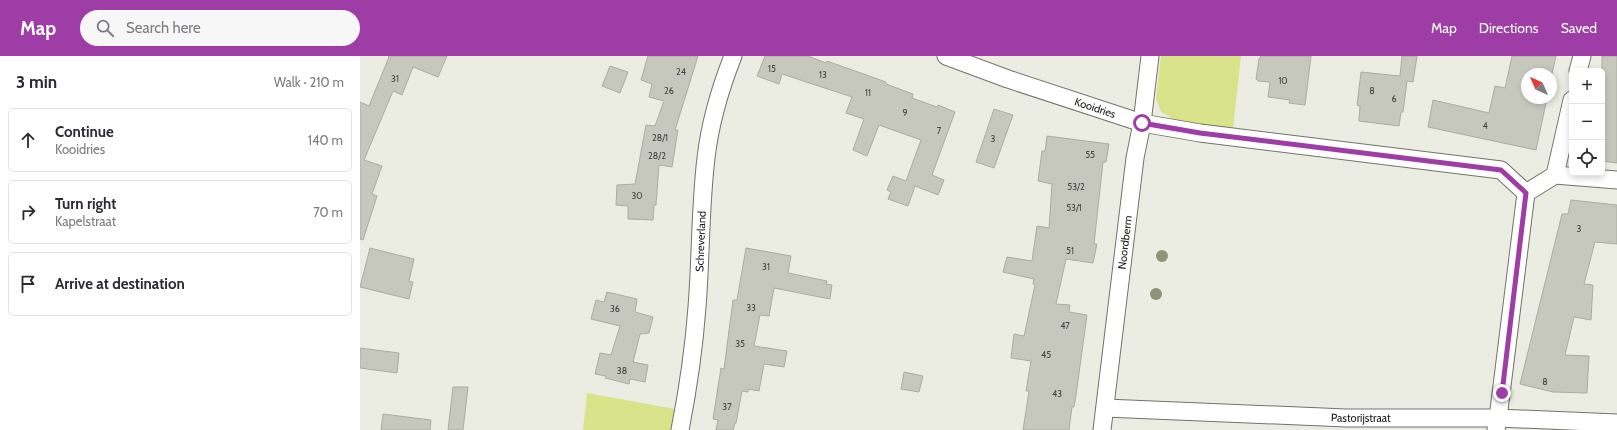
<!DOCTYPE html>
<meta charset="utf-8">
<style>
body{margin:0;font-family:Cabin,sans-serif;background:#f7f7f7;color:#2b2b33}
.controls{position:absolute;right:12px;top:12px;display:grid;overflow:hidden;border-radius:6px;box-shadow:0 2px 6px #0003}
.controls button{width:36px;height:36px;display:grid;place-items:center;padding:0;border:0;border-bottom:1px solid #e1e1e2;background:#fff;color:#2b2b33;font:20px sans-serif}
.compass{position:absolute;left:1161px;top:12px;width:36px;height:36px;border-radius:50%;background:#fff;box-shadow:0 2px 6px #0003;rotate:315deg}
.stop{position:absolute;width:12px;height:12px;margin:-9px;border:3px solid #9d3da5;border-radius:50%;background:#fff}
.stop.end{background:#9d3da5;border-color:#fff;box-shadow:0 1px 4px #0008}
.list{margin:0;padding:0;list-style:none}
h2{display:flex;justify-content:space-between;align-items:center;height:52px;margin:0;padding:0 16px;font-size:17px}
h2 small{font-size:13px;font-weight:400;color:#7c7c81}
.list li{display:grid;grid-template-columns:26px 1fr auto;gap:12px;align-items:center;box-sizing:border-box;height:64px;margin:0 8px 8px;padding:0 8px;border:1px solid #e1e1e2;border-radius:6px}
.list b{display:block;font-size:15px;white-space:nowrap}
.list p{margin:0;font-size:13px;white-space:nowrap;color:#7c7c81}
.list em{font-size:13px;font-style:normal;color:#7c7c81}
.icon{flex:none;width:22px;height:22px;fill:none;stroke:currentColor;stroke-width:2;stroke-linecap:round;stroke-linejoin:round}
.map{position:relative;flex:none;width:1257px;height:374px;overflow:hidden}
header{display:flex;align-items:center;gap:24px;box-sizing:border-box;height:56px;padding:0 20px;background:#9d3da5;color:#fff}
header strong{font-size:19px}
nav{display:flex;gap:22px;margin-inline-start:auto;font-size:14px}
.search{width:280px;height:36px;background:#f7f7f7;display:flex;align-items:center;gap:10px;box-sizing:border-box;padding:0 14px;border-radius:22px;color:#7c7c81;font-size:15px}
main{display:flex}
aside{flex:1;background:#fff}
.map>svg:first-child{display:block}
</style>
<header>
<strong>Map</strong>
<div class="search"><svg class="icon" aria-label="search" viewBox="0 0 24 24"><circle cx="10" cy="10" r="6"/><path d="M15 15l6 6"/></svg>Search here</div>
<nav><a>Map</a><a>Directions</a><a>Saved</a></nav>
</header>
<main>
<aside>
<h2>3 min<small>Walk · 210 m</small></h2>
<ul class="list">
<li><svg class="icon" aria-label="ahead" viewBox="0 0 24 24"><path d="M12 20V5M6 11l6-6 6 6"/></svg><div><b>Continue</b><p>Kooidries</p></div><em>140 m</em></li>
<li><svg class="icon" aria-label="right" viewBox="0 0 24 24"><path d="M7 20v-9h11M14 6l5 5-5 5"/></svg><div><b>Turn right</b><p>Kapelstraat</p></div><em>70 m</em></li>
<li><svg class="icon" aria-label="arrive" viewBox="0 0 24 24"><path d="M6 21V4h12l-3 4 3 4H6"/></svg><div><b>Arrive at destination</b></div></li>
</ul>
</aside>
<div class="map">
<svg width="1257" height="374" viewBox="0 0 1257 374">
<rect width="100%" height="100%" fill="#ebede2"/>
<g fill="#d8e38a">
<path d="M801 0H881L873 73 817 65 801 56 796 43Z"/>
<path d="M227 337 315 353 311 374H223Z"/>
</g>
<g fill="#c6c8bd" stroke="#abaca2">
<path d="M28 0H87L78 21 53 11 42 39 33 35 4 104 22 110 12 138 17 140 3 184 0 183V46L9 50 29 1Z"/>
<path d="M288 0H338L315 74H318L312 111 299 109 296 149H294L293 164 268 163V150L256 149 257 129 275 128 286 69 295 70 304 45 289 41 292 28 281 24Z"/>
<path d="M405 0H448L466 7 467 5 526 26V28L553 38 552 42 577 51 578 49 595 56 572 119 584 124 578 139 555 130 548 150 528 143 531 136 527 134 533 120 546 125 561 84 519 69 507 100 493 94 504 63 486 57 492 41 422 18 419 28 397 20Z"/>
<path d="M901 0H951L945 49 929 47 930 44 908 41 910 26 898 25 896 23 899 3Z"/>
<path d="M1042 0H1057L1053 26 1047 25 1043 56H1041L1039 70 999 65 1000 50 997 49 1001 16 1040 20Z"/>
<path d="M1152 0H1196L1191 22V18H1167V42H1187L1176 94 1068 71 1073 44 1129 57 1135 30 1145 32Z"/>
<path d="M1242 0H1257V107L1242 105Z"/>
<path d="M250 10 268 16 260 37 242 30Z"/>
<path d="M634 53 653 59 634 112 616 106Z"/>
<path d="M687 80 749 88 746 106H743L734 188H737L733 207 706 203 696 248 710 249 709 256 727 259 716 339 714 351H712L709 374H663L669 335H666L671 305 651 302 654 278 664 280 675 229 673 228 674 223 643 216 647 201 672 205 677 170 689 172 692 128 678 125 682 95H685Z"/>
<path d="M1211 144 1257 149V188L1235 186 1224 228 1233 229 1231 264 1214 261 1205 299 1229 300 1227 337 1193 336 1160 328 1202 158H1208Z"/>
<path d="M10 192 54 203 49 225 53 226 49 243 0 231Z"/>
<path d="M386 192 431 200 428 217 467 225 466 228 472 229 470 243 414 232 409 260 400 259 394 290 427 295 424 311 404 308 399 335 388 333V336L382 335 376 367H375L373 374H356L358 364 353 363 361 312 364 313 373 244H377Z"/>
<path d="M247 236 277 243 275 256 293 261 289 277 280 278 273 306 288 309 285 326 270 323 269 328 245 322 246 320 235 318 240 297 251 299 260 270 231 263 236 244 244 246Z"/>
<path d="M0 292 39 297 37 317 0 312Z"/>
<path d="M544 316 563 320 559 336 541 333Z"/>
<path d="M93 331H108L103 374H88Z"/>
<path d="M23 358 71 364 70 374H21Z"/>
</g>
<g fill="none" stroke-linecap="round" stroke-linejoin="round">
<g stroke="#72736a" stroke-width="19">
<g id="street">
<path id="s1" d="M586 0 648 23 782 67 840 77 1141 114 1166 137"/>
<path d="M1218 15 1222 0"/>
<path d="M1195 119 1257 124"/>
<path d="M1166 137 1195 119 1212 44"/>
<path id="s2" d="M745 352 986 362H1138L1257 367"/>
<path id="s3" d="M320 374C328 333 334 292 337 251 341 201 340 152 346 102 350 67 360 33 373 0"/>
<path id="s4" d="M742 374 775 102 782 67 790 0"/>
<path d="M1136 374 1138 362 1166 137"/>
</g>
</g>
<use href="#street" stroke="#fff" stroke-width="17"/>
</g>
<g fill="#909377">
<circle cx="802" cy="200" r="6"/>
<circle cx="796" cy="238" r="6"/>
</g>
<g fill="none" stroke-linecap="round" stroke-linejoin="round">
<path stroke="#9d3da5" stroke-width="5" d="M782 67 840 77 1141 114 1166 137 1142 337"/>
</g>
<g text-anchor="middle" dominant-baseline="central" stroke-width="3" stroke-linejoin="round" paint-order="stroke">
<g font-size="9" fill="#444640">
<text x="412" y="12">15</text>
<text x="321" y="15">24</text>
<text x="463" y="18">13</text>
<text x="35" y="22">31</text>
<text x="923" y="24">10</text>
<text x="309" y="34">26</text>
<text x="1012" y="34">8</text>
<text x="508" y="36">11</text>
<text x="1034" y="42">6</text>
<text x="545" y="56">9</text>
<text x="1125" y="69">4</text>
<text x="579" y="74">7</text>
<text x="300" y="81">28/1</text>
<text x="633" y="82">3</text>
<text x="730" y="98">55</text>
<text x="297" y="99">28/2</text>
<text x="716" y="130">53/2</text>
<text x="277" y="139">30</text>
<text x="714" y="151">53/1</text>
<text x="1219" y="172">3</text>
<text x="710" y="194">51</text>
<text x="406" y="210">31</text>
<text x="391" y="251">33</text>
<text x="255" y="252">36</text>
<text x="705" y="269">47</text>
<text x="380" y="287">35</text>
<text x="686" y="298">45</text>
<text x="262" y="314">38</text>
<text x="1185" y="325">8</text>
<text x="697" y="337">43</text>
<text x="367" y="350">37</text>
</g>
<g font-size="11" fill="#191a16" stroke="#f8faef">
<text stroke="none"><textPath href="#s1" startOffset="158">Kooidries</textPath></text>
<text stroke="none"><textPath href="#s3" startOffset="190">Schreverland</textPath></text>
<text stroke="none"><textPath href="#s4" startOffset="189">Noordberm</textPath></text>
<text stroke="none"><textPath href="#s2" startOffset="256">Pastorijstraat</textPath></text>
</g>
</g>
</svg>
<div class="controls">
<button>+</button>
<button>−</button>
<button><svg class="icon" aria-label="locate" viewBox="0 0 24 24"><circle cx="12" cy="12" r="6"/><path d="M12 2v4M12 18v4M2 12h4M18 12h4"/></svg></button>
</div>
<svg class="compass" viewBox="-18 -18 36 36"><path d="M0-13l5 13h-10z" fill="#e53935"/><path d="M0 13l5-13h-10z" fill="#7c7c81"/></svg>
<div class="stop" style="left:782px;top:67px"></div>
<div class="stop end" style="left:1142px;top:337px"></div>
</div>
</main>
